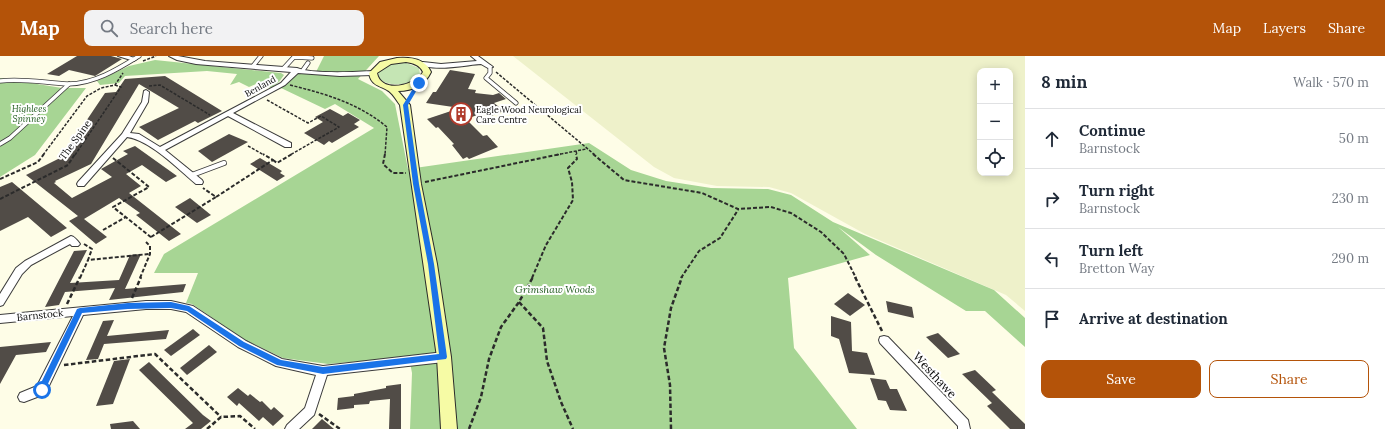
<!DOCTYPE html>
<meta charset="utf-8">
<style>
body{margin:0;font-family:Lora,serif;background:#f2f2f3;color:#1f2937}
.controls{position:absolute;right:12px;top:12px;display:grid;overflow:hidden;border-radius:8px;box-shadow:0 2px 10px #0003}
.controls button{width:36px;height:36px;display:grid;place-items:center;padding:0;border:0;border-bottom:1px solid #e0e1e3;background:#fff;color:#1f2937;font:20px sans-serif}
.stop{position:absolute;width:12px;height:12px;margin:-9px;border:3px solid #1a73e8;border-radius:50%;background:#fff}
.stop.end{background:#1a73e8;border-color:#fff;box-shadow:0 1px 4px #0008}
.list{margin:0;padding:0;list-style:none}
h2{display:flex;justify-content:space-between;align-items:center;height:52px;margin:0;padding:0 16px;font-size:17px}
h2 small{font-size:13px;font-weight:400;color:#747a83}
.list li{display:grid;grid-template-columns:26px 1fr auto;gap:12px;align-items:center;box-sizing:border-box;height:60px;padding:0 16px;border-top:1px solid #e0e1e3}
.list b{display:block;font-size:15px;white-space:nowrap}
.list p{margin:0;font-size:13px;white-space:nowrap;color:#747a83}
.list em{font-size:13px;font-style:normal;color:#747a83}
.actions{display:flex;gap:8px;padding:12px 16px}
.actions a{flex:1;padding:9px 0;border:1px solid #b45309;border-radius:8px;text-align:center;font-size:14px;color:#b45309}
.actions .main{background:#b45309;color:#fff}
.icon{flex:none;width:22px;height:22px;fill:none;stroke:currentColor;stroke-width:2;stroke-linecap:round;stroke-linejoin:round}
.map{position:relative;flex:none;width:1025px;height:373px;overflow:hidden}
header{display:flex;align-items:center;gap:24px;box-sizing:border-box;height:56px;padding:0 20px;background:#b45309;color:#fff}
header strong{font-size:19px}
nav{display:flex;gap:22px;margin-inline-start:auto;font-size:14px}
.search{width:280px;height:36px;background:#f2f2f3;display:flex;align-items:center;gap:10px;box-sizing:border-box;padding:0 14px;border-radius:8px;color:#747a83;font-size:15px}
main{display:flex}
aside{flex:1;background:#fff}
.map>svg:first-child{display:block}
</style>
<header>
<strong>Map</strong>
<div class="search"><svg class="icon" aria-label="search" viewBox="0 0 24 24"><circle cx="10" cy="10" r="6"/><path d="M15 15l6 6"/></svg>Search here</div>
<nav><a>Map</a><a>Layers</a><a>Share</a></nav>
</header>
<main>
<div class="map">
<svg width="1025" height="373" viewBox="0 0 1025 373">
<rect width="100%" height="100%" fill="#fefde7"/>
<path fill="#eef1ca" fill-rule="evenodd" d="M513 0H1025V255L1006 239 865 178 791 137 769 131 717 130 674 122 654 111ZM980 15H1010V117H980Z"/>
<path fill="#c5e5b4" d="M404 6 419 12 420 18C411 30 389 32 378 22L379 15 392 7Z"/>
<g fill="#a7d594">
<path d="M324 0H379L358 23 382 35 395 48 408 113 589 87 631 114 666 125 711 132 768 133 791 139 833 166 994 234 1025 262V291L985 255H966L876 199 838 171 870 199 788 222 794 292 857 373H410L412 317 409 301 328 308 283 302 245 284 192 248 186 247 198 217H154L164 198 374 72 335 48 325 53 281 32 298 18H315Z"/>
<path d="M155 4 281 17 284 19 279 26 271 32 258 27 249 31 239 26 230 29 237 18 207 15 125 20 119 27 100 29 97 25 129 10Z"/>
<path d="M0 22 62 32H86L35 99 0 121Z"/>
</g>
<g fill="#514c47">
<path d="M77 0H111L122 3 95 20 69 14 59 20 47 18Z"/>
<path d="M450 14 475 18 468 33 476 34 475 37 493 39 499 37 506 43 494 47 504 55 491 60 486 56 466 63 483 80 487 79 498 91 469 103 467 101 463 103 452 89 454 88 438 71 436 72 427 63 460 52 426 47 433 36H436Z"/>
<path d="M165 20 222 55 198 67 195 65 158 84 139 71 179 52 139 28 91 108 55 125 56 126 54 127 72 142 112 121 101 113 128 98 123 95 135 90 177 120 166 126 142 109 126 118 141 130 129 137 181 178 169 185 136 159 140 157 119 142 84 163 107 181 96 188 69 165 78 160 26 119 62 101 105 37 116 36 125 23Z"/>
<path d="M330 53 343 60 348 57 360 64 354 68 359 71 332 87 329 85 324 89 304 77 323 66 315 61Z"/>
<path d="M229 78 248 86 212 106 198 95Z"/>
<path d="M260 102 282 115 280 117 285 120 277 125 250 108Z"/>
<path d="M12 126 67 172 51 181 28 161 0 175V131Z"/>
<path d="M190 142 211 159 197 167 175 151Z"/>
<path d="M87 194 70 227 119 224 130 199 141 198 125 233 186 228 183 236 109 244 115 232 65 236 59 249 45 251 74 195Z"/>
<path d="M848 237 865 249 850 260 834 248Z"/>
<path d="M886 245 912 251 914 262 888 256Z"/>
<path d="M831 260 851 266 852 295 867 297 875 319 849 317 839 283 831 280Z"/>
<path d="M114 264 107 280 169 274 166 283 104 288 98 303 86 304 103 265Z"/>
<path d="M193 273 200 279 171 300 164 294Z"/>
<path d="M938 277 960 298 948 302 926 281Z"/>
<path d="M51 286 46 296 16 299 0 328V291Z"/>
<path d="M209 289 217 296 187 319 180 312Z"/>
<path d="M130 303 113 348 96 350 114 305Z"/>
<path d="M149 306 203 359 211 365 201 373H185L193 367 139 314Z"/>
<path d="M975 314 996 334 992 336 1025 368V373H1010L987 350 992 347 962 318Z"/>
<path d="M870 322 886 324 890 333H897L907 355 890 354 886 345 878 344Z"/>
<path d="M401 328V373H389L390 343 370 345 369 348 354 349V352L337 354 338 342 354 340V338L386 332V330Z"/>
<path d="M238 332 248 340 250 338 260 346 262 345 271 354 274 351 284 360 273 370 263 361 259 365 239 347 237 350 227 341Z"/>
<path d="M322 363 334 373H312Z"/>
<path d="M133 365 140 373H111L110 368Z"/>
</g>
<g fill="none" stroke-linecap="round" stroke-linejoin="round">
<g stroke="#3c3c3c" stroke-width="5">
<g id="lane-far1">
<path d="M253 10 261 0"/>
<path d="M490 11V17L486 22 516 47"/>
<path d="M283 13 294 1 312 2"/>
<path d="M303 14 308 7"/>
<path d="M0 25C23 22 45 27 68 28 94 28 118 13 139 0"/>
<path d="M0 88 10 82 69 28"/>
</g>
</g>
<g stroke="#3c3c3c" stroke-width="6">
<path id="lane" d="M192 119 224 107"/>
</g>
<g stroke="#3c3c3c" stroke-width="2">
<g id="street">
<path d="M118 0H129L137 3 134 5Z"/>
<path d="M169 0H178L205 5 297 12C311 18 356 16 373 15L376 17 373 19 340 20 298 17 285 29 233 57 291 87V91H285L228 60 165 94 202 124 203 126 202 128H196C178 113 150 84 127 81L84 130H78L77 128 78 126 122 78 142 46 144 35 146 34 149 36 148 46 130 77 139 78 160 91 281 27 291 16 196 8 177 4Z"/>
<path d="M471 0H478L493 11 488 12 481 8C466 9 432 16 420 8L423 6 441 8 477 5Z"/>
<path d="M71 180C75 181 77 184 80 188L78 190H72L70 188 31 209 22 218 3 249 0 250V238L16 212 25 205Z"/>
<path d="M146 245H171L193 250 246 285 282 303 323 310 444 296 448 298 449 301 448 304 444 306 327 319 314 359 299 373H285L287 369 305 352 316 319 276 310 238 291 186 256 171 253H146L83 259 45 338 24 346 20 345 18 341 20 337 37 330 73 260 0 267V259Z"/>
<path d="M884 280 888 281 968 364 970 373H958V370L880 287 879 284 880 281Z"/>
</g>
</g>
<g stroke="#2b2b2b" stroke-width="2">
<path id="secondary" d="M397 2C410 1 425 2 431 16 425 29 413 35 398 35L410 49 421 128 437 208 451 301 457 373H441L437 301 400 49C397 45 392 36 387 34 378 29 371 29 369 17L380 6ZM406 6C413 7 420 9 423 16 415 30 381 38 377 17L391 8Z"/>
</g>
<g stroke="#2b2b2b" stroke-width="1.5" stroke-dasharray="3 1.5" stroke-linecap="butt">
<path d="M143 5 156 0"/>
<path d="M496 16 595 99"/>
<path d="M290 29C326 38 358 47 387 71L385 99"/>
<path d="M149 30 160 29 210 59"/>
<path d="M267 44 308 67 321 60 339 71 290 99"/>
<path d="M248 90 264 99"/>
<path d="M576 95 577 99"/>
<path d="M43 99 87 40 101 32 115 29 123 17"/>
<path d="M75 99 121 31 115 29"/>
<path d="M556 99 586 93"/>
</g>
<g stroke="#2b2b2b" stroke-width="2" stroke-dasharray="4 2" stroke-linecap="butt">
<path d="M385 98 383 108 393 117H406"/>
<path d="M593 98 624 124 702 137 738 153 771 151 791 157 821 176 844 198 856 222"/>
<path d="M113 102 149 131 113 151 152 182"/>
<path d="M273 104 277 107 292 98"/>
<path d="M0 123 38 106 44 98"/>
<path d="M425 126 561 98"/>
<path d="M216 141 273 104 263 98"/>
<path d="M0 143 68 109 75 98"/>
<path d="M103 174 126 161"/>
<path d="M151 181 216 141 203 132"/>
<path d="M84 188 92 193 88 204 149 198"/>
<path d="M80 222 88 204"/>
<path d="M140 222 150 198V190L146 186"/>
<path d="M532 222 546 189 573 144 572 126 568 112 577 103 576 98"/>
<path d="M681 222 699 195 720 182 738 154"/>
</g>
<g stroke="#2b2b2b" stroke-width="2.5" stroke-dasharray="4.5 2.5" stroke-linecap="butt">
<path d="M855 221 882 275"/>
<path d="M132 242 141 221"/>
<path d="M519 246 543 272 547 305 561 346 573 373"/>
<path d="M67 248 80 221"/>
<path d="M64 309 155 298 221 361"/>
<path d="M319 358 340 373"/>
<path d="M207 373 221 361 240 360 255 373"/>
<path d="M469 373 481 341 489 303 501 271 519 246 533 221"/>
<path d="M671 373 670 329 664 292 671 252 682 221"/>
</g>
<use href="#lane-far1" stroke="#fff" stroke-width="3.5"/>
<use href="#lane" stroke="#fff" stroke-width="4.5"/>
<use href="#street" fill="#fff" fill-rule="evenodd"/>
<use href="#secondary" fill="#f6fba5" fill-rule="evenodd"/>
</g>
<path fill="#1a73e8" d="M417 26 421 27 408 49 419 128 434 208 447 301 446 303 323 318 277 309 239 290 187 255 171 252 128 253 82 257 44 336H39V331L77 253 80 252 128 247 171 246 189 250 244 286 281 304 323 311 439 298 428 208 413 128 403 49Z"/>
<defs>
<g id="building-ring" transform="scale(1.15)"><circle r="9.5" fill="#fff" stroke="#b03a2b" stroke-width="1.5"/><path d="M-4-6H4V6H1V3H-1V6H-4ZM-2.5-4.3h1.7v1.8h-1.7ZM.8-4.3h1.7v1.8H.8ZM-2.5-1h1.7V.8h-1.7ZM.8-1h1.7V.8H.8Z" fill="#b03a2b"/></g>
</defs>
<g fill-rule="evenodd">
<use href="#building-ring" x="461" y="58"/>
</g>
<g text-anchor="middle" dominant-baseline="central" stroke-width="4" stroke-linejoin="round" paint-order="stroke">
<g font-size="9" fill="#090909" stroke="#fff">
<text transform="translate(260 30) rotate(-29)">Benland</text>
</g>
<g font-size="9" font-style="italic" fill="#225c1f" stroke="#fff">
<text x="29" y="52">Highlees<tspan x="29" dy="10">Spinney</tspan></text>
</g>
<g font-size="9" fill="#090909" stroke="#fff" text-anchor="start">
<text x="476" y="53">Eagle Wood Neurological<tspan x="476" dy="10">Care Centre</tspan></text>
</g>
<g font-size="10" fill="#090909" stroke="#fff">
<text transform="translate(75 84) rotate(-54)">The Spine</text>
<text transform="translate(40 259) rotate(-6)">Barnstock</text>
</g>
<g font-size="10" font-style="italic" fill="#225c1f" stroke="#fff">
<text x="555" y="233">Grimshaw Woods</text>
</g>
<g font-size="12" fill="#090909" stroke="#fff">
<text transform="translate(935 319) rotate(47)">Westhawe</text>
</g>
</g>
</svg>
<div class="controls">
<button>+</button>
<button>−</button>
<button><svg class="icon" aria-label="locate" viewBox="0 0 24 24"><circle cx="12" cy="12" r="6"/><path d="M12 2v4M12 18v4M2 12h4M18 12h4"/></svg></button>
</div>
<div class="stop" style="left:42px;top:334px"></div>
<div class="stop end" style="left:419px;top:27px"></div>
</div>
<aside>
<h2>8 min<small>Walk · 570 m</small></h2>
<ul class="list">
<li><svg class="icon" aria-label="ahead" viewBox="0 0 24 24"><path d="M12 20V5M6 11l6-6 6 6"/></svg><div><b>Continue</b><p>Barnstock</p></div><em>50 m</em></li>
<li><svg class="icon" aria-label="right" viewBox="0 0 24 24"><path d="M7 20v-9h11M14 6l5 5-5 5"/></svg><div><b>Turn right</b><p>Barnstock</p></div><em>230 m</em></li>
<li><svg class="icon" aria-label="left" viewBox="0 0 24 24"><path d="M17 20v-9H6M10 6l-5 5 5 5"/></svg><div><b>Turn left</b><p>Bretton Way</p></div><em>290 m</em></li>
<li><svg class="icon" aria-label="arrive" viewBox="0 0 24 24"><path d="M6 21V4h12l-3 4 3 4H6"/></svg><div><b>Arrive at destination</b></div></li>
</ul>
<div class="actions"><a class="main">Save</a><a>Share</a></div>
</aside>
</main>
